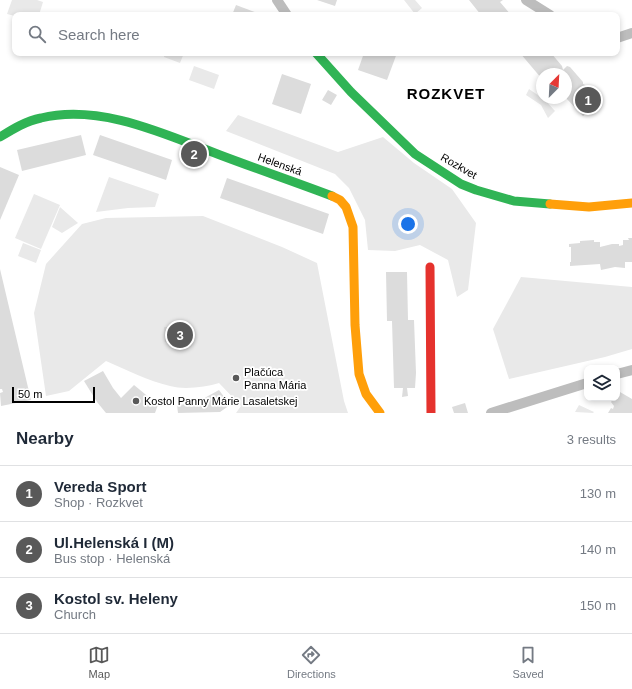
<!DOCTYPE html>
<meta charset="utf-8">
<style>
body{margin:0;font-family:Arial,sans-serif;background:#f6f6f7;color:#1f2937}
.controls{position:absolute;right:12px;bottom:12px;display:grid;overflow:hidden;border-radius:8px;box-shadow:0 2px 6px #0003}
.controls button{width:36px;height:36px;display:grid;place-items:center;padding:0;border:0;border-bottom:1px solid #e0e1e3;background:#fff;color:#1f2937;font:20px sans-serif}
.compass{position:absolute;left:536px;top:68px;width:36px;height:36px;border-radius:50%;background:#fff;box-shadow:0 2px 6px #0003;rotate:24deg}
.scale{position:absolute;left:12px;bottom:10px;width:83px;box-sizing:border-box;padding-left:4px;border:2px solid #000;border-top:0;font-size:11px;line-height:14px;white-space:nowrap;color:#000;-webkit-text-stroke:3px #fff;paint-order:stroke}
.you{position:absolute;left:408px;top:224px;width:14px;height:14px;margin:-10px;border:3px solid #fff;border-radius:50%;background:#1a73e8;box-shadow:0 0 0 6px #1a73e833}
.badge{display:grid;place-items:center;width:26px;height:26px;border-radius:50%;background:#595959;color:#fff;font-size:13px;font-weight:700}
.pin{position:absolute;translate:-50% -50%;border:2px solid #fff;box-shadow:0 1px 4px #0006}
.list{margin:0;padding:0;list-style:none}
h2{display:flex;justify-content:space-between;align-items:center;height:52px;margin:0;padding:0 16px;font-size:17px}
h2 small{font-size:13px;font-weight:400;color:#747a83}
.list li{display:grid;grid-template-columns:26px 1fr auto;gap:12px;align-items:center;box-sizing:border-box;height:56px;padding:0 16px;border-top:1px solid #e0e1e3}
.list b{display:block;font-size:15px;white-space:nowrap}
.list p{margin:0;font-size:13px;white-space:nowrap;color:#747a83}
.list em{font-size:13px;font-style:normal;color:#747a83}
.icon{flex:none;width:22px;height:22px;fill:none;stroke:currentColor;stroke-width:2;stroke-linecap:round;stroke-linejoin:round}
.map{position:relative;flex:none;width:632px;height:413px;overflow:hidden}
.search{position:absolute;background:#fff;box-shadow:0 2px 6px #0003;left:12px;right:12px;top:12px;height:44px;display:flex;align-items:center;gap:10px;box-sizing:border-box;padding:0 14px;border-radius:8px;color:#747a83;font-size:15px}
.sheet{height:220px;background:#fff}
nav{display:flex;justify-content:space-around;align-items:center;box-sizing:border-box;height:56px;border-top:1px solid #e0e1e3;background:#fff;font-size:11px;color:#747a83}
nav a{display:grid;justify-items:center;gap:2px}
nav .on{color:#595959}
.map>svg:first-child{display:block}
</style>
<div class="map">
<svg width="632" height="413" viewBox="0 0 632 413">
<rect width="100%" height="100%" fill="#fff"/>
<g fill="#e9e9e9">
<path d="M12 0H37L43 2 39 15H15V16L7 14Z"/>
<path d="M404 0H415L422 8 415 14Z"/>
<path d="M165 53H184L180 63 164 57Z"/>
<path d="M194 66 219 75 214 89 189 80Z"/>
<path d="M529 89 545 100 555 111 548 118 541 105 526 95Z"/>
<path d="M238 115 338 152 383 137 414 163 452 189 476 223 468 290 457 297 448 260 420 245 395 251 368 250 365 220 349 188 335 174 226 131Z"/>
<path d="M109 177 159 194 155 207 128 208 96 212Z"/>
<path d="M34 194 60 205 41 249 15 238Z"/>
<path d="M60 207 78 223 62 233 52 227Z"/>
<path d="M203 216 282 247 317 263 344 401 348 413H236L241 406 219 383C206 387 184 390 170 386 148 381 127 370 106 361L69 391 46 396 34 313 46 264 82 224 106 218Z"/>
<path d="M23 243 41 250 36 263 18 256Z"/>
<path d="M521 277 632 287V349L605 357 509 379 493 329Z"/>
<path d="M579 405 594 412 593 413 575 412Z"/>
</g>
<g fill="#dcdcdc">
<path d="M317 0H337L335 6Z"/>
<path d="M469 0H503L500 2 511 15H481Z"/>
<path d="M236 5 263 15H232Z"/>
<path d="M364 53H397L387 80 358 70Z"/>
<path d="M520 53H551L562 66 563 70 567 66 570 67 583 82V84L585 85 598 99V103L583 116 566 98V74H542V79Z"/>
<path d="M282 74 311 84 301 114 272 104Z"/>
<path d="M328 90 337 95 331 105 322 100Z"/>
<path d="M81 135 86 155 22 171 17 150Z"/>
<path d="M100 135 172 160 166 180 93 155Z"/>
<path d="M0 167 19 175 0 220Z"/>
<path d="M227 178 329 214 323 234 220 198Z"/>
<path d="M628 238H632V262H625V268L615 267 601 270 600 264 570 266V262H571V247H569V244L580 243V241L594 240V242H600V247L612 244H619V246L623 245V240H629Z"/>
<path d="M0 269 31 400 1 406 0 393 3 392 2 389H0Z"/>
<path d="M386 272H407L408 320H414L416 373 415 388H407L408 396 402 397 403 388H394L392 321H387Z"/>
<path d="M164 327H183V330H193L195 331V339H192V340H182V342H165Z"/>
<path d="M103 371 113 388 121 398 134 385 151 399 159 402 155 413H106L97 402 84 381Z"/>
<path d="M219 390 230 405 220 412 178 413 177 405 189 404 199 401Z"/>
<path d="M620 392 632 399V413H608L611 408 613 409 614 406 611 402 614 398 616 399 617 398Z"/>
<path d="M465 403 468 413H454L452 407Z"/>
</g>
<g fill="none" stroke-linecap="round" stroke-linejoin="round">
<g stroke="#bdbdbd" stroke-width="10">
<path d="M277 0 287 15"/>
<path d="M526 0 550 15"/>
<path d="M617 38 632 33"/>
<path d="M617 374 632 370"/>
<path d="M491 413 587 383"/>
</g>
<g stroke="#30b455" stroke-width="9">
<path d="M316 53 351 92 415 154 461 184 476 190 514 201 550 204"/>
<path d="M0 137C13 129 26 121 41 118 100 103 167 135 220 155 257 169 295 182 332 196"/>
</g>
<g stroke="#ff9f0a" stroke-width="9">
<path d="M332 196 340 200 346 207 353 227 355 325 359 374 366 394 380 413"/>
<path d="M550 204 589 207 632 203"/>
</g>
<path stroke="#e5322d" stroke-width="9" d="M430 267 431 413"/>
</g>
<g fill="#595959" stroke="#fff" stroke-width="1.5">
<circle cx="236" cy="378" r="4"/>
<circle cx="136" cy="401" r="4"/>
</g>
<g text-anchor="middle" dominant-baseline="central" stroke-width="3.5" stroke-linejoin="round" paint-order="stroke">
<g font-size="11" fill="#000" stroke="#fff">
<text transform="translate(280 164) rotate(20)">Helenská</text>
<text transform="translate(459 166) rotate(30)">Rozkvet</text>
</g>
<g font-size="11" fill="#000" stroke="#fff" text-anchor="start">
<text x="244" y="372">Plačúca<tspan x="244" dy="13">Panna Mária</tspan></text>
<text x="144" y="401">Kostol Panny Márie Lasaletskej</text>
</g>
<g font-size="15" font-weight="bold" letter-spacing="1" fill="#000" stroke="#fff">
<text x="446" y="93">ROZKVET</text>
</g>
</g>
</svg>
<div class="controls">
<button><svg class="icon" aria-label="layers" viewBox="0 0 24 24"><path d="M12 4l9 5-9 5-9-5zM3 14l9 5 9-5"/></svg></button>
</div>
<svg class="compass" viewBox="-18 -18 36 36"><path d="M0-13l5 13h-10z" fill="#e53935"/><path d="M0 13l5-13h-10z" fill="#747a83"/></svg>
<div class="scale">50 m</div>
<div class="you"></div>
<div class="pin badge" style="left:588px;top:100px">1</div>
<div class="pin badge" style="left:194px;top:154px">2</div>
<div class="pin badge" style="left:180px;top:335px">3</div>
<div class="search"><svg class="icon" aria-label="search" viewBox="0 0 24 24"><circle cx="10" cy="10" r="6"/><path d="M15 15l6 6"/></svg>Search here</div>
</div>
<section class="sheet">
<h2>Nearby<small>3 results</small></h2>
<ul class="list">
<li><span class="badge">1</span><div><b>Vereda Sport</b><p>Shop · Rozkvet</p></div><em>130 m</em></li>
<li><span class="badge">2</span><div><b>Ul.Helenská I (M)</b><p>Bus stop · Helenská</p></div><em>140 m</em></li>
<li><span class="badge">3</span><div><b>Kostol sv. Heleny</b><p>Church</p></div><em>150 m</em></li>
</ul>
</section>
<nav>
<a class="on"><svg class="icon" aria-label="map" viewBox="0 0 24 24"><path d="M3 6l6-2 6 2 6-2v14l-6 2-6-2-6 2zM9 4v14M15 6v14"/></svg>Map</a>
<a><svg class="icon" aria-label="directions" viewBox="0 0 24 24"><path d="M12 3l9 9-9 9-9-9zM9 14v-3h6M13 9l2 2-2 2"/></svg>Directions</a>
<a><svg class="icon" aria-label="saved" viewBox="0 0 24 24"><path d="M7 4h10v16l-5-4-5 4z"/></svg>Saved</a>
</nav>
